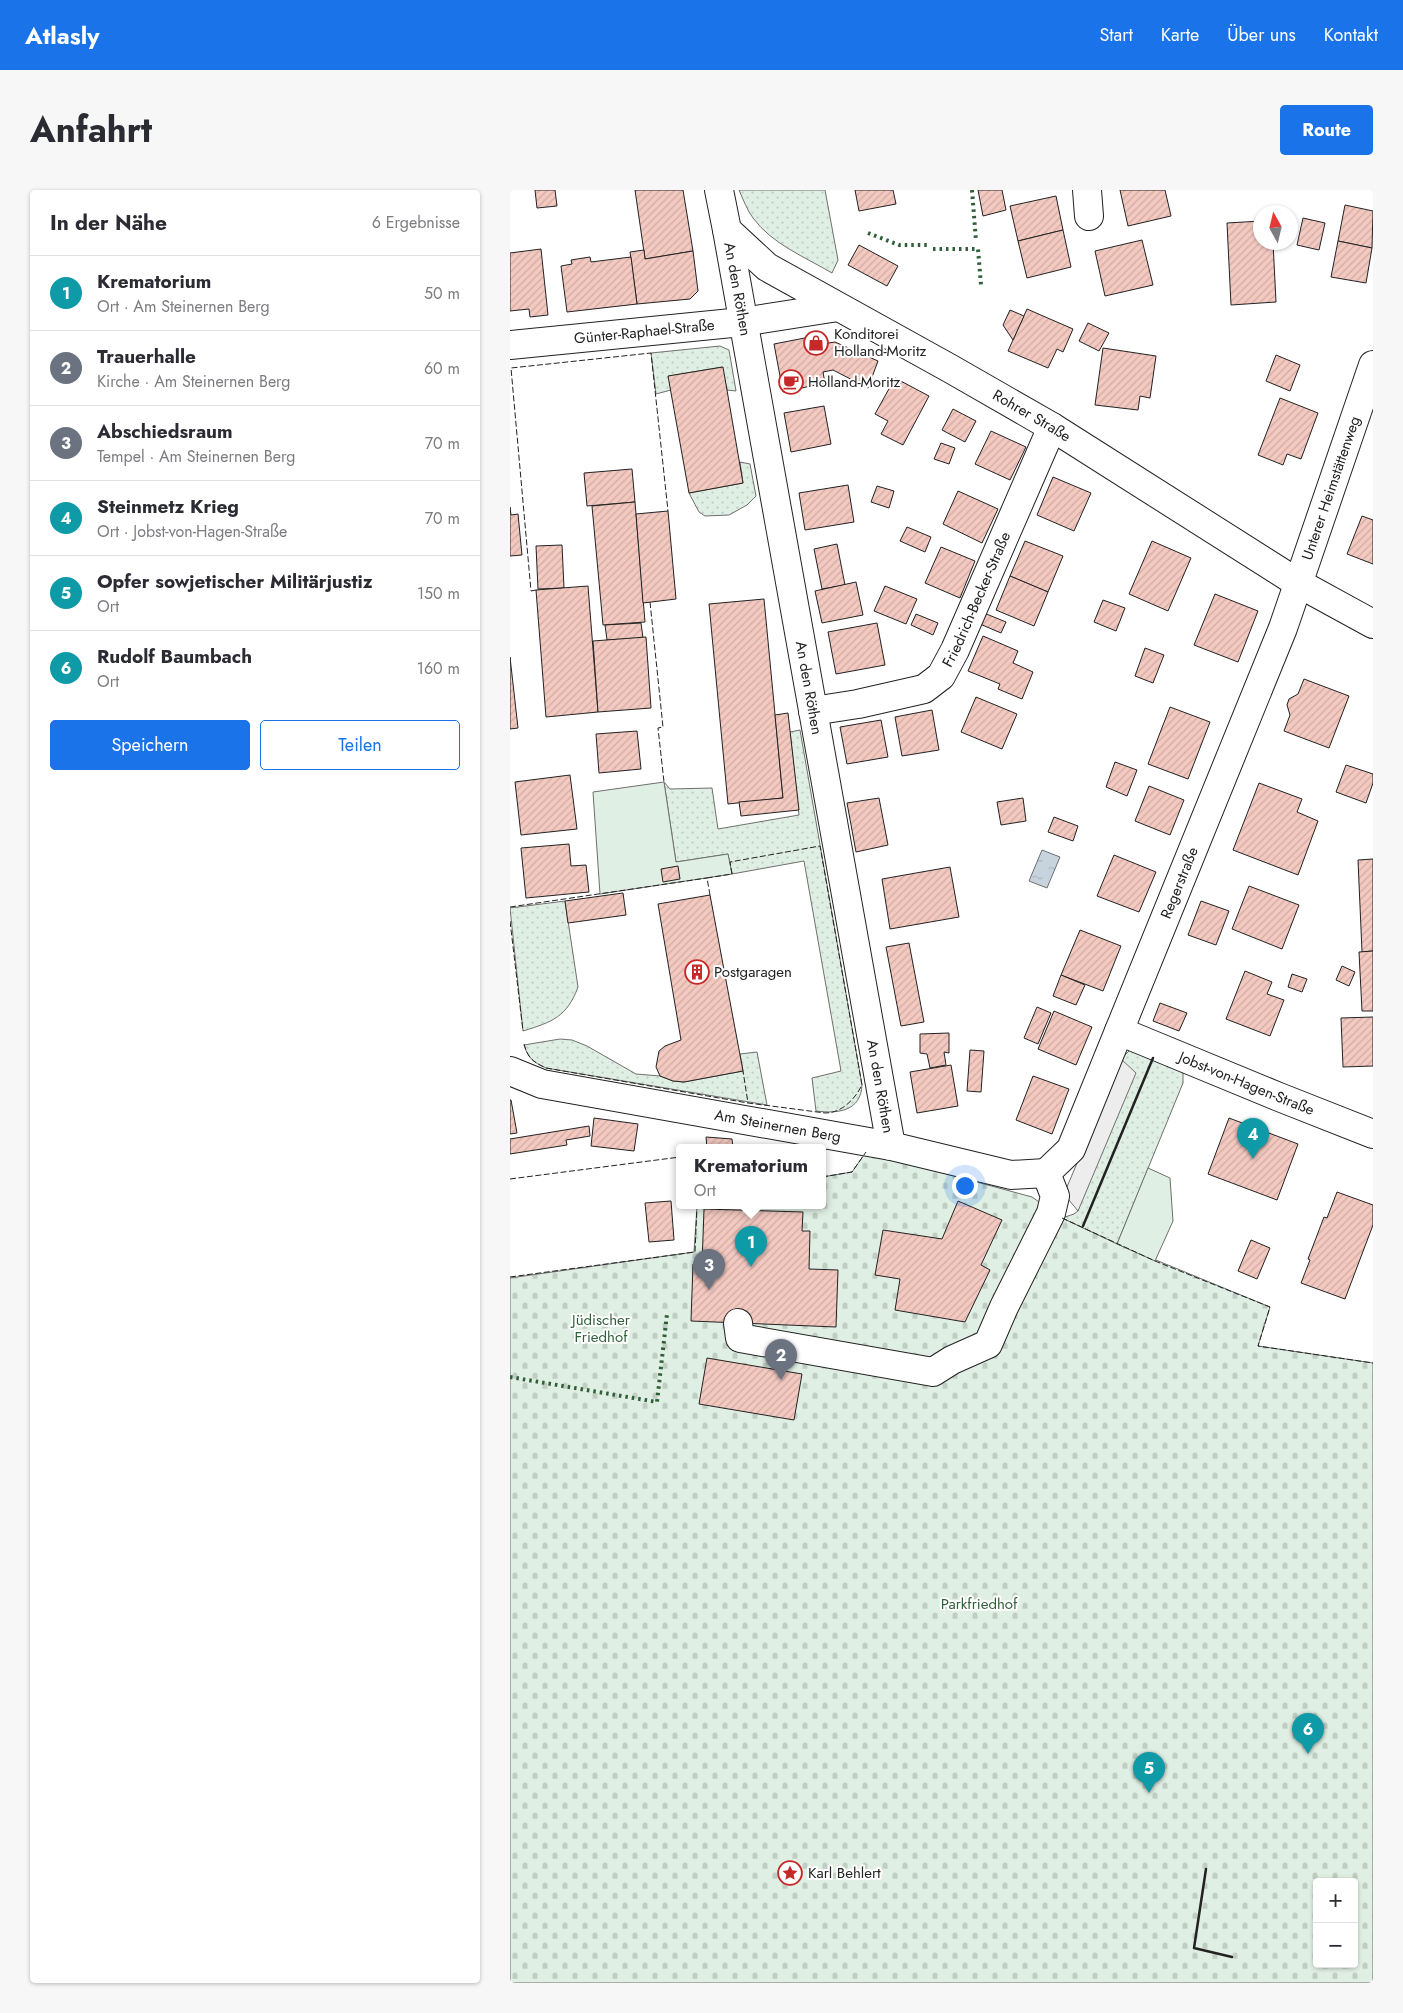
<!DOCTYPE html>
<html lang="de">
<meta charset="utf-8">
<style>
body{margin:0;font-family:Jost,sans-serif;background:#f7f7f7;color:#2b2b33}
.controls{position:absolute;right:15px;bottom:15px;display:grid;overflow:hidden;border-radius:5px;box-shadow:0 1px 4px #0004}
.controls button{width:45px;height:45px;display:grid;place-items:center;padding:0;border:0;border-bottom:1px solid #e1e1e2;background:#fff;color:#2b2b33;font:25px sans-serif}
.compass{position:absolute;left:743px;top:15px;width:45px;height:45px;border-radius:50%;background:#fff;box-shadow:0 1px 4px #0004;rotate:352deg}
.you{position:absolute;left:454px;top:995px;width:18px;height:18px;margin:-12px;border:4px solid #fff;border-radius:50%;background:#1a73e8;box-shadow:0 0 0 8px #1a73e833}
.badge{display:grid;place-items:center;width:32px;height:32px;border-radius:50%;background:#1a73e8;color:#fff;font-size:16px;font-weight:700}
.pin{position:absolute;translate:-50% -41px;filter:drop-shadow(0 1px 2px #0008)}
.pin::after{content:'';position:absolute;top:26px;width:18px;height:15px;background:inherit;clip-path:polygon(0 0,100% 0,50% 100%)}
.popup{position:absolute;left:166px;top:954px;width:150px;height:65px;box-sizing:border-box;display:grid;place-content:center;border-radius:5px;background:#fff;filter:drop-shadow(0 1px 4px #0005);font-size:16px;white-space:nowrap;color:#7c7c81}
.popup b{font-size:19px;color:#2b2b33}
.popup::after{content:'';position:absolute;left:50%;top:100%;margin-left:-10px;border:10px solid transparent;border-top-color:#fff}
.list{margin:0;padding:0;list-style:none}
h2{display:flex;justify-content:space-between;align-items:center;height:65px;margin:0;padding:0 20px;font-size:21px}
h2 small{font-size:16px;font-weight:400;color:#7c7c81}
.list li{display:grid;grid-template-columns:32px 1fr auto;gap:15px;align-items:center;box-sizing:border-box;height:75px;padding:0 20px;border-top:1px solid #e1e1e2}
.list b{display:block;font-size:19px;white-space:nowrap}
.list p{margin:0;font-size:16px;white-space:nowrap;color:#7c7c81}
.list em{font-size:16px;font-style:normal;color:#7c7c81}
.actions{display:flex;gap:10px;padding:15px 20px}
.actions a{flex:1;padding:11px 0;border:1px solid #1a73e8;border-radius:5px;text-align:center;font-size:18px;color:#1a73e8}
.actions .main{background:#1a73e8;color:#fff}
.map{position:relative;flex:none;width:863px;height:1793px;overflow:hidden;border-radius:5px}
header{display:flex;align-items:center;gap:30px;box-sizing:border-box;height:70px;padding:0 25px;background:#1a73e8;color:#fff}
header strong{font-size:24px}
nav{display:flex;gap:28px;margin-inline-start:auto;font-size:18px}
.intro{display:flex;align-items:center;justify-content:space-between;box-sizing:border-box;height:120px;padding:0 30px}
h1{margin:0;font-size:35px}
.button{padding:12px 22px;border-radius:5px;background:#1a73e8;color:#fff;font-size:18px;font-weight:700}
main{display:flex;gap:30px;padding:0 30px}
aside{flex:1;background:#fff;border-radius:5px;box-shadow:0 1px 4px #0004}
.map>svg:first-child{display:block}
</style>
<header>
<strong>Atlasly</strong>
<nav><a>Start</a><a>Karte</a><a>Über uns</a><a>Kontakt</a></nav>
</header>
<div class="intro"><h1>Anfahrt</h1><a class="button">Route</a></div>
<main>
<aside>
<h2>In der Nähe<small>6 Ergebnisse</small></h2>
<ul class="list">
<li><span class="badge" style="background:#0f9aa8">1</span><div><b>Krematorium</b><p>Ort · Am Steinernen Berg</p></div><em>50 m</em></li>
<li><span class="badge" style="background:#6b7280">2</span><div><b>Trauerhalle</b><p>Kirche · Am Steinernen Berg</p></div><em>60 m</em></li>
<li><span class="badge" style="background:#6b7280">3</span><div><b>Abschiedsraum</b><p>Tempel · Am Steinernen Berg</p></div><em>70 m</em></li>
<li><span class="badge" style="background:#0f9aa8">4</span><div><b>Steinmetz Krieg</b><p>Ort · Jobst-von-Hagen-Straße</p></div><em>70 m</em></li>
<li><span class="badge" style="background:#0f9aa8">5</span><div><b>Opfer sowjetischer Militärjustiz</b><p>Ort</p></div><em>150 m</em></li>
<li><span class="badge" style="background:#0f9aa8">6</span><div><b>Rudolf Baumbach</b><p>Ort</p></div><em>160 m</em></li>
</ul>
<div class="actions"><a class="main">Speichern</a><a>Teilen</a></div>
</aside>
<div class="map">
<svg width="863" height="1793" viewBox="0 0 863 1793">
<defs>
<pattern id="grass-dots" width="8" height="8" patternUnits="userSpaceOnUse" patternTransform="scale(1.25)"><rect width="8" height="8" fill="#e0efe3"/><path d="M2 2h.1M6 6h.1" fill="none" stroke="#c0cdc2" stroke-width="1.8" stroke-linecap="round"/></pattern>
<pattern id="cemetery-stones" width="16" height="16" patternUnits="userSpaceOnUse" patternTransform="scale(1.25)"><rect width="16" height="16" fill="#e0efe3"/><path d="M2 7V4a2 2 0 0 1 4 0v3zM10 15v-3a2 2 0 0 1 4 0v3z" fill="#c0cdc2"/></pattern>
<pattern id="water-ripples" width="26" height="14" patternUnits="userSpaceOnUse" patternTransform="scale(1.25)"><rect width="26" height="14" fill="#c7d3dd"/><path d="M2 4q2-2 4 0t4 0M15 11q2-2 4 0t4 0" fill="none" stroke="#abb5bd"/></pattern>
<pattern id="building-hatch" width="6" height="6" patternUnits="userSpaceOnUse" patternTransform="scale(1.25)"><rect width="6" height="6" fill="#f3c9c0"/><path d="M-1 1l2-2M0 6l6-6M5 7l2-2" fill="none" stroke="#d0aca5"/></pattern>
</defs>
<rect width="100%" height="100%" fill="#fff"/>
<g fill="url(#grass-dots)" stroke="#6f6f6f">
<path d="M229 0H315L328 70 322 83C295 67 262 54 243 28 237 20 233 9 229 0Z"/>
<path d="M210 156 219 160 226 201 217 200 212 177 159 186 161 200 146 204 141 163Z"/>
<path d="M230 272 240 274 246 306 237 315 219 325 195 326 189 322 179 303 233 293Z"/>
<path d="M290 540 352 895C351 921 328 924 306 921L302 888 331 881 294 671 222 684 218 664 166 672 154 592 160 599 202 598 208 639 289 625 280 542Z"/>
<path d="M55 711 68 797C57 827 42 832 13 841L0 718Z"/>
<path d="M50 849 62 850 77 856 126 884 150 886 163 891 174 892 233 881 230 864 247 862 257 915 36 878C23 872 18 868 14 855Z"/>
<path d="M621 859 673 882V893L607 1054 552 1028 564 1024 568 1021 611 869Z"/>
</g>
<path fill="url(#cemetery-stones)" stroke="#6f6f6f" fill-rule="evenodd" d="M356 962 522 1007 552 1028 607 1054 760 1117 748 1156 863 1173V1793H0V1088L184 1062 187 1016H312V987L342 982ZM807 1692H844V1774H807Z"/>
<g fill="#e0efe3" stroke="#6f6f6f">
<path d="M154 592 166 672 218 664 222 684 90 704 83 602Z"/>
<path d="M638 978 660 988 663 1031 645 1071 607 1054Z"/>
</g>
<path fill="#ededed" stroke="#6f6f6f" d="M611 869 626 883 568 1021 554 1004Z"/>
<path fill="url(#water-ripples)" stroke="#6f6f6f" d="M532 660 550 667 537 698 519 691Z"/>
<g fill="url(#building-hatch)" stroke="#222">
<path d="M25 0H45L47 16 27 18Z"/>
<path d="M125 0H173L183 61 135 69Z"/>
<path d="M345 0H383L386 14 349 21Z"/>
<path d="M468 0H492L496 20 473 26Z"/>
<path d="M610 0H655L661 26 618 36Z"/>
<path d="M546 6 553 40 508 51 500 16Z"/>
<path d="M835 15 863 21 862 58 828 51Z"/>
<path d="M793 28 815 33 809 60 787 55Z"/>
<path d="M751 31V52H763L766 112 721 115 717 33Z"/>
<path d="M553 40 561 77 517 88 508 51Z"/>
<path d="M632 50 643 95 595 106 585 61Z"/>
<path d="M828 51 862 58 856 93 821 87Z"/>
<path d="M349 55 388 76 377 96 338 75Z"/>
<path d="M31 59 38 125 20 127 19 119 0 121V63Z"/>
<path d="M134 60 135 69 183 61 188 101 180 109 127 114 120 62Z"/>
<path d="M80 67 81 72 121 67 127 114 57 122 51 76 62 74 61 70Z"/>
<path d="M517 119 563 139 553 162 547 159 538 178 498 161Z"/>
<path d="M500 120 514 126 503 150 493 135Z"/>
<path d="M578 133 599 143 589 161 569 151Z"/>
<path d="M310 145 312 154 325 152 368 171 358 198 323 180 313 182 315 193 273 202 264 154Z"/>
<path d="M593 158 646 166 640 208 630 206 628 220 585 215Z"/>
<path d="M766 165 790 175 780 201 756 191Z"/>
<path d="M213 177 233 293 179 303 158 186Z"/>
<path d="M385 188 419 206 393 255 371 244 378 231 365 224Z"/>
<path d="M770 208 808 223 791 269 777 264 773 275 748 265Z"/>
<path d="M314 216 321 254 281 262 274 223Z"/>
<path d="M443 219 466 231 455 252 432 240Z"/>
<path d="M481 241 516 257 500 290 465 274Z"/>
<path d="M431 253 445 258 439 274 424 269Z"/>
<path d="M122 279 125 312 77 316 74 283Z"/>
<path d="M543 287 581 303 564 341 527 325Z"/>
<path d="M338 295 344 332 295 340 289 303Z"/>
<path d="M367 296 384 301 379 318 361 312Z"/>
<path d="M448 301 488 319 472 353 433 334Z"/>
<path d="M125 312 135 432 93 435 82 316Z"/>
<path d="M0 317 1 325 8 324 12 365 0 366Z"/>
<path d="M158 321 166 409 133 413 126 324Z"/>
<path d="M852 326 863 330V374L837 364Z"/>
<path d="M397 337 421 347 415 362 390 351Z"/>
<path d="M515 351 553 366 538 402 500 386Z"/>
<path d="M642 351 681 368 658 421 619 404Z"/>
<path d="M327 354 335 395 312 399 304 359Z"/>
<path d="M52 355 54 398 28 399 26 356Z"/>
<path d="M431 357 465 371 450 408 415 393Z"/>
<path d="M500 386 538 402 524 436 486 420Z"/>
<path d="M346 392 353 425 312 433 305 401Z"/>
<path d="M78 396 88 522 36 527 26 400Z"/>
<path d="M375 396 407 409 396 434 364 421Z"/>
<path d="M705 404 748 421 728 472 684 455Z"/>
<path d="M254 409 273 608 218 614 199 414Z"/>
<path d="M593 410 615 418 606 441 584 432Z"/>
<path d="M474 423 496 432 491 443 470 434Z"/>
<path d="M406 424 428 433 423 445 401 435Z"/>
<path d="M131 433 133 448 97 450 95 435Z"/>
<path d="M367 433 375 475 326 484 318 442Z"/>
<path d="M473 446 508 461 503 473 523 482 512 509 488 499 490 494 458 481Z"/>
<path d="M136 447 141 518 88 522 83 451Z"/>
<path d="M635 458 654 465 643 493 625 486Z"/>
<path d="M0 467 8 538 0 539Z"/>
<path d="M794 489 839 506 819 558 774 541 780 525 777 515 779 509 788 504Z"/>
<path d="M466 507 507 524 492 559 451 542Z"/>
<path d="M660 517 700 532 678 589 638 574Z"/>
<path d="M422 520 429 560 392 566 385 527Z"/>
<path d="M278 523 289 620 231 626 229 612 273 608 265 525Z"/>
<path d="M371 530 378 567 337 574 330 537Z"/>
<path d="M127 541 131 579 89 583 86 544Z"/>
<path d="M605 572 627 580 617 606 596 597Z"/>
<path d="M836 575 863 584V593L856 613 826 602Z"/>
<path d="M60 585 67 639 11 645 5 592Z"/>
<path d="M749 593 792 609 787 622 808 631 788 685 723 660Z"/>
<path d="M639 596 674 610 660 645 625 631Z"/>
<path d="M369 608 378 655 346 662 337 613Z"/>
<path d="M513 608 516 631 491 635 487 612Z"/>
<path d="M544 627 568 636 563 651 538 642Z"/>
<path d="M59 654 61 676 76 675 79 702 16 708 11 658Z"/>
<path d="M604 665 646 682 629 722 587 706Z"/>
<path d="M863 669V761L852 762 848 670Z"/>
<path d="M168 676 170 689 153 692 151 679Z"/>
<path d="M440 677 449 727 380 739 372 689Z"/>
<path d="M739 696 789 715 772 759 722 739Z"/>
<path d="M113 703 116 725 58 733 55 711Z"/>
<path d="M200 705 233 881 174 892 163 891 150 886 146 877 149 861 155 856 171 850 148 714Z"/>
<path d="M691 711 719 721 706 755 678 745Z"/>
<path d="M570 740 611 756 593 801 551 785Z"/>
<path d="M399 753 414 832 391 836 376 757Z"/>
<path d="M863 761V821H852L849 762Z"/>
<path d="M832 776 845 782 839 796 826 790Z"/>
<path d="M735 781 762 792 757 804 774 810 760 846 716 829Z"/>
<path d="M782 784 797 789 792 802 778 797Z"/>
<path d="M551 785 575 795 566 815 543 806Z"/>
<path d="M650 813 677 823 669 841 643 831Z"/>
<path d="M527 817 541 823 528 854 514 848Z"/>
<path d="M544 821 582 837 566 875 528 859Z"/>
<path d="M863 827V876L833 877 831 828Z"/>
<path d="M439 843V863L434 862 436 875 420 878 417 864 410 863V844Z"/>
<path d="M460 860 474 861 471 902 457 901Z"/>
<path d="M441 875 448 916 407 923 400 882Z"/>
<path d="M523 886 559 899 542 944 506 930Z"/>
<path d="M0 910H1L7 943 0 944Z"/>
<path d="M84 928 128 934 124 961 81 956Z"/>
<path d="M719 928 788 954 767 1010 698 984Z"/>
<path d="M79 936 80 946 56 950 57 955 0 964V949Z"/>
<path d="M196 947 222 949 223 958H197Z"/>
<path d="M827 1002 863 1015V1035L835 1109 791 1093 800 1070 798 1069 814 1027 817 1028Z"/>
<path d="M161 1011 164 1050 139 1052 135 1013Z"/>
<path d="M448 1011 492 1030 471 1075 480 1080 455 1132 385 1120 390 1089 365 1085 373 1040 432 1049Z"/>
<path d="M194 1019 293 1022 292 1041H300L299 1079 328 1080 326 1137 181 1131 183 1074 192 1075Z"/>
<path d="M741 1050 760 1058 747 1089 728 1081Z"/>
<path d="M197 1168 292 1184 284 1230 189 1214Z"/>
</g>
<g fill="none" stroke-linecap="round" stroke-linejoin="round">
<g stroke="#222" stroke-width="30">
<g id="minor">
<path d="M577 0 579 26"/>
<path id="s1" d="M217 40 381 956"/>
<path id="s2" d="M0 155 232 132 328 117"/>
<path id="s3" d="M303 521 348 514 414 499 431 486 445 460 542 237"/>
<path id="s4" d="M609 841 769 907 863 944"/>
<path id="s5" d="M0 881 32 894 381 956 501 985 536 983"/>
<path id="s6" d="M536 983 561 959 773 438 863 175"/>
<path d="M228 1133 230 1148 423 1182 442 1170 478 1154 494 1117 541 1023 545 1006 536 983"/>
</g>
</g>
<g stroke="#222" stroke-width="30">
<g id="major">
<path id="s7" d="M209 0 217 40 257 77 441 179 542 237 788 393 863 434"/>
</g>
</g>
<use href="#minor" stroke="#fff" stroke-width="28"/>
<use href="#major" stroke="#fff" stroke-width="28"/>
<g stroke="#2f5e38" stroke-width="4" stroke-dasharray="2.5 4" stroke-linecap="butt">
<path d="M462 0 466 51"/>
<path d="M358 43 389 55H417"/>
<path d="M423 59H468L471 95"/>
<path d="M0 1187 147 1212 157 1124"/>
</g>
<g stroke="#222" stroke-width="1" stroke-dasharray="6 2.5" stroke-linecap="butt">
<path d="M26 400 21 401 1 178 141 163 158 321"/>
<path d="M140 412 153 537 148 538 154 592"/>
<path d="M200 705 197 688 222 684 220 672 310 656 352 895C345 909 332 923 315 923L238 913 233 881"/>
<path d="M0 717 197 688"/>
<path d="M0 731 13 841"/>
<path d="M14 854C18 868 23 872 36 878L238 913"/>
<path d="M234 958 261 955V958"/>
<path d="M312 987 342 982 356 962"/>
<path d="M0 989 170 967"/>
<path d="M552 1028 645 1071 760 1117 748 1156 863 1173"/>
<path d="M0 1087 185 1062 187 1016"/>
</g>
<g stroke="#222" stroke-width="2.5">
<path d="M573 1036 643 868"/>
<path d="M696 1679 684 1758 722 1767"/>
</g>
</g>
<defs>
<g id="shop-ring" transform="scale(1.25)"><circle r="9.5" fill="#fff" stroke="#c62828" stroke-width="1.5"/><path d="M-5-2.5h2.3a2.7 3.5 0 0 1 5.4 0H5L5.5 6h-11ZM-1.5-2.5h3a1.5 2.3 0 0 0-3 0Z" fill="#c62828"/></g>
<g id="cafe-ring" transform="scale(1.25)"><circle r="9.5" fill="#fff" stroke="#c62828" stroke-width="1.5"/><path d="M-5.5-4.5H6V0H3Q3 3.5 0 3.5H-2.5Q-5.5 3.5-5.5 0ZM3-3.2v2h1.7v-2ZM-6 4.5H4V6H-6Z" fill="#c62828"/></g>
<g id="building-ring" transform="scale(1.25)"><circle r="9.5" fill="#fff" stroke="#c62828" stroke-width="1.5"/><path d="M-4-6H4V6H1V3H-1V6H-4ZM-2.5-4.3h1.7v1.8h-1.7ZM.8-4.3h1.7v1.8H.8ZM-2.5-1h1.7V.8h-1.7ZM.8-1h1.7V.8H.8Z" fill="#c62828"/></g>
<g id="sight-ring" transform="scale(1.25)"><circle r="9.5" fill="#fff" stroke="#c62828" stroke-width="1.5"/><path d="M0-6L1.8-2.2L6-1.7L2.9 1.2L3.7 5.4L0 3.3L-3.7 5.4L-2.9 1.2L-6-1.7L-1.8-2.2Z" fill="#c62828"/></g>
</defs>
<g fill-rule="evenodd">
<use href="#shop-ring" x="306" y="153"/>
<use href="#cafe-ring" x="281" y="192"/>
<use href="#building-ring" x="187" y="782"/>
<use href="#sight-ring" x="280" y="1683"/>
</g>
<g text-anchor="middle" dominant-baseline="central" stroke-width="4" stroke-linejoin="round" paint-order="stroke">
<g font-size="15" fill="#222" stroke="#fff">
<text stroke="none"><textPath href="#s1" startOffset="60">An den Röthen</textPath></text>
<text stroke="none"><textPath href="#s2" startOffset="135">Günter-Raphael-Straße</textPath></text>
<text stroke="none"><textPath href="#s7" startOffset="399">Rohrer Straße</textPath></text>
<text stroke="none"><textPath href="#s6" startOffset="745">Unterer Heimstättenweg</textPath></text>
<text stroke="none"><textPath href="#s3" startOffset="219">Friedrich-Becker-Straße</textPath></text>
<text stroke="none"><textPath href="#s1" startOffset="465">An den Röthen</textPath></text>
<text stroke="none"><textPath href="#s6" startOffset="322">Regerstraße</textPath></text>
<text stroke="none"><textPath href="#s4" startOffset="138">Jobst-von-Hagen-Straße</textPath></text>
<text stroke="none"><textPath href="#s1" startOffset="870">An den Röthen</textPath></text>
<text stroke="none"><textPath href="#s5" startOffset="274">Am Steinernen Berg</textPath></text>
</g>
<g font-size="15" fill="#222" stroke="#fff" text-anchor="start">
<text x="324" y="144">Konditorei<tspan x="324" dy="17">Holland-Moritz</tspan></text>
<text x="298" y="192">Holland-Moritz</text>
<text x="204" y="782">Postgaragen</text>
<text x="298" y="1683">Karl Behlert</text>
</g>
<g font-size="15" fill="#2f5e38" stroke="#fff">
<text x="91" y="1130">Jüdischer<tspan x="91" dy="17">Friedhof</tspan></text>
<text x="469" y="1414">Parkfriedhof</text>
</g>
</g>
</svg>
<div class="controls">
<button>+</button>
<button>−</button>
</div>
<svg class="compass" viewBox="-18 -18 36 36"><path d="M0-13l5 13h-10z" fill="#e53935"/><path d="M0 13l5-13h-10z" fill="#7c7c81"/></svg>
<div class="you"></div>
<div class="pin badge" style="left:241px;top:1077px;background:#0f9aa8">1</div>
<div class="popup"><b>Krematorium</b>Ort</div>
<div class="pin badge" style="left:271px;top:1190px;background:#6b7280">2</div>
<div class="pin badge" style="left:199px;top:1100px;background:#6b7280">3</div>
<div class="pin badge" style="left:743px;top:969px;background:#0f9aa8">4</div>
<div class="pin badge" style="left:639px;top:1603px;background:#0f9aa8">5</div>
<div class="pin badge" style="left:798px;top:1564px;background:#0f9aa8">6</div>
</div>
</main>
